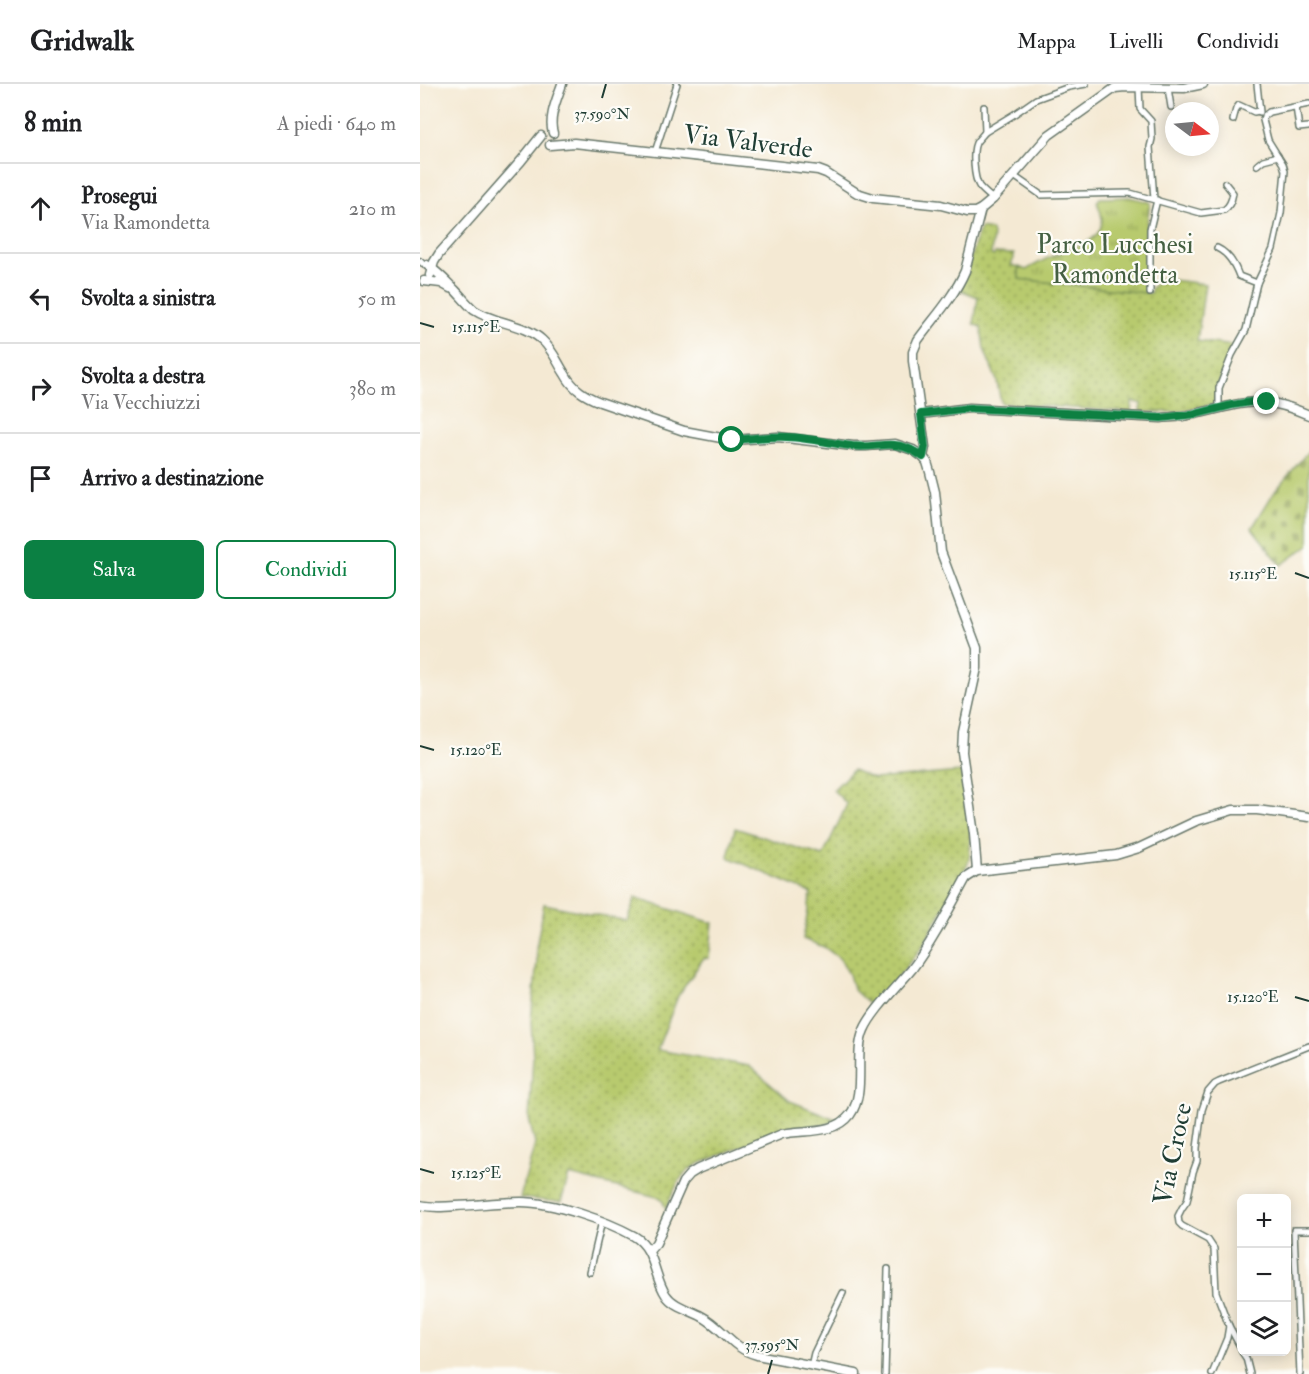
<!DOCTYPE html>
<html lang="it">
<meta charset="utf-8">
<style>
body{margin:0;font-family:"IM FELL Double Pica",serif;background:#f2f2f2;color:#202124}
.controls{position:absolute;right:18px;bottom:18px;display:grid;overflow:hidden;border-radius:9px;box-shadow:0 3px 15px #0003}
.controls button{width:54px;height:54px;display:grid;place-items:center;padding:0;border:0;border-bottom:2px solid #e0e0e0;background:#fff;color:#202124;font:30px sans-serif}
.compass{position:absolute;left:745px;top:18px;width:54px;height:54px;border-radius:50%;background:#fff;box-shadow:0 3px 15px #0003;rotate:106deg}
.stop{position:absolute;width:18px;height:18px;margin:-14px;border:4px solid #0b8043;border-radius:50%;background:#fff}
.stop.end{background:#0b8043;border-color:#fff;box-shadow:0 2px 6px #0008}
.list{margin:0;padding:0;list-style:none}
h2{display:flex;justify-content:space-between;align-items:center;height:78px;margin:0;padding:0 24px;font-size:26px}
h2 small{font-size:20px;font-weight:400;color:#757577}
.list li{display:grid;grid-template-columns:39px 1fr auto;gap:18px;align-items:center;box-sizing:border-box;height:90px;padding:0 24px;border-top:2px solid #e0e0e0}
.list b{display:block;font-size:22px;white-space:nowrap}
.list p{margin:0;font-size:20px;white-space:nowrap;color:#757577}
.list em{font-size:20px;font-style:normal;color:#757577}
.actions{display:flex;gap:12px;padding:18px 24px}
.actions a{flex:1;padding:14px 0;border:2px solid #0b8043;border-radius:9px;text-align:center;font-size:21px;color:#0b8043}
.actions .main{background:#0b8043;color:#fff}
.icon{flex:none;width:33px;height:33px;fill:none;stroke:currentColor;stroke-width:2;stroke-linecap:round;stroke-linejoin:round}
.map{position:relative;flex:none;width:889px;height:1290px;overflow:hidden}
header{display:flex;align-items:center;gap:36px;box-sizing:border-box;height:84px;padding:0 30px;background:#fff;border-bottom:2px solid #e0e0e0}
header strong{font-size:28px}
nav{display:flex;gap:33px;margin-inline-start:auto;font-size:21px}
main{display:flex}
aside{flex:1;background:#fff}
.map>svg:first-child{display:block}
</style>
<header>
<strong>Gridwalk</strong>
<nav><a>Mappa</a><a>Livelli</a><a>Condividi</a></nav>
</header>
<main>
<aside>
<h2>8 min<small>A piedi · 640 m</small></h2>
<ul class="list">
<li><svg class="icon" aria-label="ahead" viewBox="0 0 24 24"><path d="M12 20V5M6 11l6-6 6 6"/></svg><div><b>Prosegui</b><p>Via Ramondetta</p></div><em>210 m</em></li>
<li><svg class="icon" aria-label="left" viewBox="0 0 24 24"><path d="M17 20v-9H6M10 6l-5 5 5 5"/></svg><div><b>Svolta a sinistra</b></div><em>50 m</em></li>
<li><svg class="icon" aria-label="right" viewBox="0 0 24 24"><path d="M7 20v-9h11M14 6l5 5-5 5"/></svg><div><b>Svolta a destra</b><p>Via Vecchiuzzi</p></div><em>380 m</em></li>
<li><svg class="icon" aria-label="arrive" viewBox="0 0 24 24"><path d="M6 21V4h12l-3 4 3 4H6"/></svg><div><b>Arrivo a destinazione</b></div></li>
</ul>
<div class="actions"><a class="main">Salva</a><a>Condividi</a></div>
</aside>
<div class="map">
<svg width="889" height="1290" viewBox="0 0 889 1290">
<defs>
<pattern id="grass-dots" width="8" height="8" patternUnits="userSpaceOnUse" patternTransform="scale(1.5)"><rect width="8" height="8" fill="#b8ca6e"/><path d="M2 2h.1M6 6h.1" fill="none" stroke="#95a55b" stroke-width="1.8" stroke-linecap="round"/></pattern>
<pattern id="cemetery-stones" width="16" height="16" patternUnits="userSpaceOnUse" patternTransform="scale(1.5)"><rect width="16" height="16" fill="#b8ca6e"/><path d="M2 7V4a2 2 0 0 1 4 0v3zM10 15v-3a2 2 0 0 1 4 0v3z" fill="#95a55b"/></pattern>
<pattern id="park-tufts" width="24" height="20" patternUnits="userSpaceOnUse" patternTransform="scale(1.5)"><rect width="24" height="20" fill="#b8ca6e"/><path d="M3 7l-1-3M5 7V3M7 7l1-3M15 17l-1-3M17 17v-4M19 17l1-3" fill="none" stroke="#95a55b"/></pattern>
</defs>
<rect width="100%" height="100%" fill="#fdfcf7"/>
<filter id="ink" filterUnits="userSpaceOnUse"><feTurbulence type="fractalNoise" baseFrequency=".0167" numOctaves="2"/><feDisplacementMap in="SourceGraphic" scale="12" xChannelSelector="R" yChannelSelector="G"/><feConvolveMatrix kernelMatrix="1 2 1 2 8 2 1 2 1" color-interpolation-filters="sRGB"/></filter>
<filter id="wash" filterUnits="userSpaceOnUse"><feTurbulence type="fractalNoise" baseFrequency=".008" numOctaves="4" result="noise"/><feDisplacementMap in="SourceGraphic" scale="24" xChannelSelector="R" yChannelSelector="G"/><feGaussianBlur stdDeviation="1.35" result="paint"/><feColorMatrix in="noise" values="0 0 0 0 0 0 0 0 0 0 0 0 0 0 0 0 0 1.4 0 .05"/><feComposite in="paint" operator="in"/></filter>
<g filter="url(#wash)">
<rect width="100%" height="100%" fill="#f4e9d3"/>
<g fill="url(#grass-dots)" stroke="#6c8451" stroke-width="1.5">
<path d="M560 144 571 146 573 150 571 171 574 172 575 169 594 170V174L591 181 599 183V195L726 209H731V204L736 200V194L785 200 777 257 814 262C805 281 797 299 794 320L754 328H720L721 319 712 318 711 328 581 319 577 297 564 265 561 243 554 240 558 213 540 206Z"/>
<path d="M433 686 454 695 541 688C545 716 556 756 547 782L502 863 453 924 433 905 429 890 420 875 404 863 383 855 391 809 308 773 315 744 403 772 427 720 413 706Z"/>
<path d="M215 814 293 839 289 874 283 875 258 912 237 966 329 982 370 1017 418 1036 404 1041 367 1044 278 1080C258 1091 255 1105 246 1125L241 1114 149 1091 141 1118 100 1114 115 1060 109 1035 113 974 111 937 117 877 116 864 124 820 207 837Z"/>
</g>
<path fill="url(#cemetery-stones)" stroke="#6c8451" stroke-width="1.5" d="M889 366V461L861 481 832 444 853 410Z"/>
<path fill="url(#park-tufts)" stroke="#6c8451" stroke-width="1.5" d="M709 113 729 118 730 119 725 153 726 209 599 195V183L606 186C617 180 628 173 640 169 656 162 682 158 682 136 682 130 679 124 677 118L680 114Z"/>
</g>
<g filter="url(#ink)">
<g fill="none" stroke-linecap="round" stroke-linejoin="round">
<g stroke="#6a796c" stroke-width="8">
<g id="street">
<path d="M837 0 840 28"/>
<path d="M719 3 720 25 731 37 732 55 730 63 734 115"/>
<path d="M748 4 751 23"/>
<path d="M564 23 565 48C562 52 558 55 556 59 552 68 554 94 559 102 563 107 568 111 573 115"/>
<path d="M876 23 879 44 888 43"/>
<path d="M813 36 816 25 819 21 834 28 839 27"/>
<path d="M565 48 593 31 616 15 649 3 666 0"/>
<path d="M235 68 257 0"/>
<path d="M837 81 843 76 858 72"/>
<path d="M594 92 621 111 710 109 781 129 804 126C809 123 812 115 813 109L805 99"/>
<path d="M797 164C808 169 815 181 819 192L837 199"/>
<path d="M0 177 2 179"/>
<path d="M730 209V145L737 116"/>
<path d="M799 324V304L812 271 826 246 837 199 853 165 861 129 865 87 863 80 848 56 843 36 844 32 849 28 889 20"/>
<path d="M170 1188 182 1137"/>
<path d="M822 1266 809 1242 796 1208 794 1165 788 1156 762 1142 759 1139 758 1132 762 1124 767 1117 773 1088 777 1077V1064L782 1026 788 1008 795 1000 799 998 889 962"/>
<path d="M822 1268 826 1274 830 1290"/>
<path d="M391 1282 394 1269 423 1209"/>
<path d="M465 1290 468 1185"/>
<path d="M792 1290 807 1254 809 1242"/>
<path d="M880 1290 874 1146H889"/>
</g>
</g>
<g stroke="#6a796c" stroke-width="11">
<g id="secondary">
<path d="M133 49C128 34 137 15 142 0"/>
<path d="M130 61 154 59 398 86 406 89 437 109 453 114 521 121 547 128H555L561 125"/>
<path d="M7 181C18 188 26 197 35 206 41 212 47 220 54 226 75 240 103 239 122 256 133 266 137 278 145 290 153 305 165 312 180 318L264 347 312 356 358 353 433 362H446L475 360 493 366 503 373 507 378 510 388 515 408 521 468 557 564V584L543 648 542 668 554 750 557 787"/>
<path d="M10 191 14 178 19 170 101 77 121 52"/>
<path d="M4 197 21 199 30 204"/>
<path d="M501 330 549 324 741 334C752 333 763 333 774 330 797 326 820 317 844 318 859 319 875 325 889 331"/>
<path d="M503 373 505 363 493 277V268L498 256C514 234 534 213 545 187L561 125 573 115 629 51 695 4 705 3 764 4 783 0"/>
<path d="M0 1121C13 1124 24 1123 36 1122 58 1121 79 1118 101 1118 133 1118 187 1137 214 1152 236 1165 233 1192 246 1211 253 1222 270 1226 281 1232 303 1243 311 1264 337 1271L436 1290"/>
<path d="M229 1167 236 1159 263 1098 270 1090 278 1085 362 1050C384 1045 415 1051 430 1031 447 1008 433 971 444 946 452 927 478 902 492 885 513 857 529 825 546 794L557 787 696 771 719 764 776 737 813 726H837L889 733"/>
</g>
</g>
<use href="#street" stroke="#fff" stroke-width="5"/>
<use href="#secondary" stroke="#fff" stroke-width="8"/>
</g>
</g>
<g fill="none" stroke-linecap="round" stroke-linejoin="round" filter="url(#ink)">
<path stroke="#0b8043" stroke-width="8" d="M312 356C330 355 349 352 367 353 389 354 410 359 432 362 462 365 474 352 503 373L505 363 501 330 549 324 741 334 776 330 812 321 831 318H847"/>
</g>
<path fill="none" stroke="#1f3d34" stroke-width="2" d="M182 14 186 0M0 239 14 243M875 489 889 494M0 662 14 666M875 913 889 917M0 1085 14 1089M348 1290 352 1276"/>
<g text-anchor="middle" dominant-baseline="central" stroke-width="4.5" stroke-linejoin="round" paint-order="stroke">
<g font-size="26" fill="#1f3d34" stroke="#fdfcf7">
<text transform="translate(328 58) rotate(7)">Via Valverde</text>
<text transform="translate(753 1070) rotate(-78)">Via Croce</text>
</g>
<g font-size="26" fill="#456042" stroke="#fdfcf7">
<text x="695" y="161">Parco Lucchesi<tspan x="695" dy="30">Ramondetta</tspan></text>
</g>
</g>
<g font-size="15" text-anchor="middle" fill="#1f3d34" stroke="#fdfcf7" stroke-width="4.5" stroke-linejoin="round" paint-order="stroke">
<text x="182" y="35">37.590°N</text>
<text x="56" y="248">15.115°E</text>
<text x="833" y="495">15.115°E</text>
<text x="56" y="671">15.120°E</text>
<text x="833" y="918">15.120°E</text>
<text x="56" y="1094">15.125°E</text>
<text x="352" y="1266">37.595°N</text>
</g>
</svg>
<div class="controls">
<button>+</button>
<button>−</button>
<button><svg class="icon" aria-label="layers" viewBox="0 0 24 24"><path d="M12 4l9 5-9 5-9-5zM3 14l9 5 9-5"/></svg></button>
</div>
<svg class="compass" viewBox="-18 -18 36 36"><path d="M0-13l5 13h-10z" fill="#e53935"/><path d="M0 13l5-13h-10z" fill="#757577"/></svg>
<div class="stop" style="left:312px;top:356px"></div>
<div class="stop end" style="left:847px;top:318px"></div>
</div>
</main>
